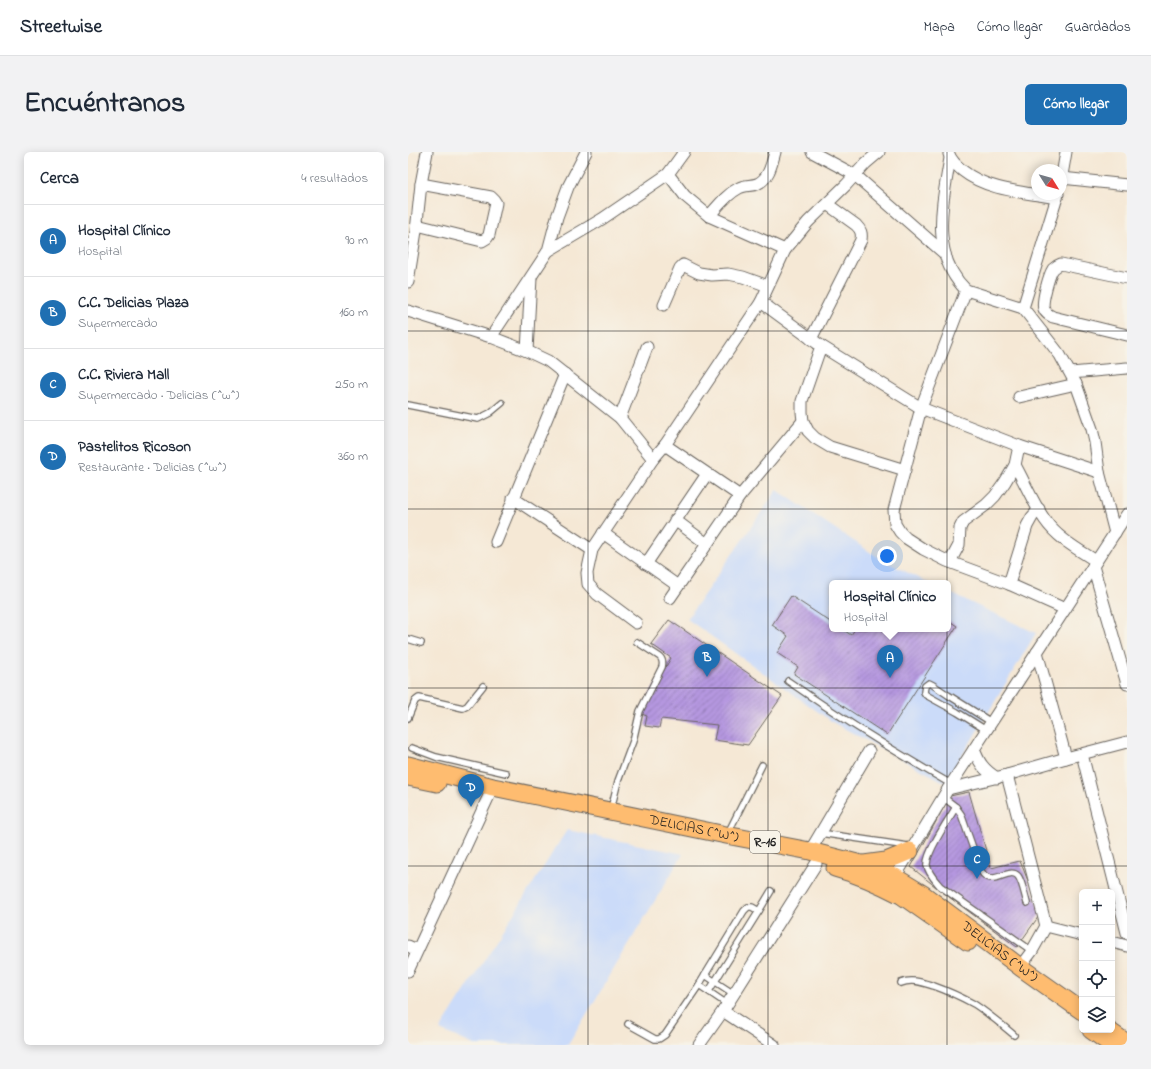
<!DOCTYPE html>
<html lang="es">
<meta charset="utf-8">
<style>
body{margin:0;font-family:"Indie Flower",sans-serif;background:#f2f2f3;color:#1f2937}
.controls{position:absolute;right:12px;bottom:12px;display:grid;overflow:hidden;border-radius:6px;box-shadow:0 2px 10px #0003}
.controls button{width:36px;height:36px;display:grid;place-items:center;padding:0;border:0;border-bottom:1px solid #e0e1e3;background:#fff;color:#1f2937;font:20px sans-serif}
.compass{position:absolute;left:623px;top:12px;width:36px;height:36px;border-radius:50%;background:#fff;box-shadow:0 2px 10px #0003;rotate:127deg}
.you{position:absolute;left:479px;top:404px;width:14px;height:14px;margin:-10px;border:3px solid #fff;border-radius:50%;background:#1a73e8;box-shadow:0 0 0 6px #1a73e833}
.badge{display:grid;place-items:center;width:26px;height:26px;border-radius:50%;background:#1f6fb2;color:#fff;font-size:13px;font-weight:700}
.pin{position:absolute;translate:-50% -33px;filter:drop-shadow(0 1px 2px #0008)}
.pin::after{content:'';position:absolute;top:21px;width:14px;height:12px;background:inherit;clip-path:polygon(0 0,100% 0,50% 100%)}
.popup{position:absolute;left:421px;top:428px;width:122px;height:52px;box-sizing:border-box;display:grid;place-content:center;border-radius:6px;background:#fff;filter:drop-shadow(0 1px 3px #0005);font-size:13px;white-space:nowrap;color:#747a83}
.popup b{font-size:15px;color:#1f2937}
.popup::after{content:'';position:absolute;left:50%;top:100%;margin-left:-8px;border:8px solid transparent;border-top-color:#fff}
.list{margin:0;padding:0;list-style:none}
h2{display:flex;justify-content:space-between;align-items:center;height:52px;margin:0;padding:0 16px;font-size:17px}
h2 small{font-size:13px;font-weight:400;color:#747a83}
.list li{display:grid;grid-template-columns:26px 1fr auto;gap:12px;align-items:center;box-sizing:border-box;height:72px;padding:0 16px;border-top:1px solid #e0e1e3}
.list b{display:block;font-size:15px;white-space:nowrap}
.list p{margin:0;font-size:13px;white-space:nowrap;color:#747a83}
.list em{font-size:13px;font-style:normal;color:#747a83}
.icon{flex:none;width:22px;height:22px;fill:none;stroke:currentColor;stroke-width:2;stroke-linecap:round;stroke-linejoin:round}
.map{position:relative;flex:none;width:719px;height:893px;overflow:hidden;border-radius:6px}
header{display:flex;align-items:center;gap:24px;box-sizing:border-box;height:56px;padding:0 20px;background:#fff;border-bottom:1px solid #e0e1e3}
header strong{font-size:19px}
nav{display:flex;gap:22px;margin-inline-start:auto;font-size:14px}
.intro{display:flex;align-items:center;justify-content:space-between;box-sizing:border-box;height:96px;padding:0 24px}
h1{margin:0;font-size:28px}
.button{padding:10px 18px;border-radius:6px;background:#1f6fb2;color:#fff;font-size:14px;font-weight:700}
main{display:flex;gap:24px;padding:0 24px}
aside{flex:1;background:#fff;border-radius:6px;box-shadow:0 2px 10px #0003}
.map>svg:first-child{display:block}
</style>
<header>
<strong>Streetwise</strong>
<nav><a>Mapa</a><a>Cómo llegar</a><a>Guardados</a></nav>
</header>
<div class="intro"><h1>Encuéntranos</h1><a class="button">Cómo llegar</a></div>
<main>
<aside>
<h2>Cerca<small>4 resultados</small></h2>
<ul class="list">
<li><span class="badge">A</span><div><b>Hospital Clínico</b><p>Hospital</p></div><em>90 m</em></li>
<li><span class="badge">B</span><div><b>C.C. Delicias Plaza</b><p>Supermercado</p></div><em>160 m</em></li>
<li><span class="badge">C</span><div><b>C.C. Riviera Mall</b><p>Supermercado · Delicias (^w^)</p></div><em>250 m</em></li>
<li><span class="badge">D</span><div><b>Pastelitos Ricoson</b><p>Restaurante · Delicias (^w^)</p></div><em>360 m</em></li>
</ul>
</aside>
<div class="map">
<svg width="719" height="893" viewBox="0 0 719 893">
<defs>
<pattern id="building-hatch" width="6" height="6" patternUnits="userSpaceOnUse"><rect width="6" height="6" fill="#b597e0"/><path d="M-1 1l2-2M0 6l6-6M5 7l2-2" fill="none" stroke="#927ab5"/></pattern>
</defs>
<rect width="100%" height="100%" fill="#f7f3e8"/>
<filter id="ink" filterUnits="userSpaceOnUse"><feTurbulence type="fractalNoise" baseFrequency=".025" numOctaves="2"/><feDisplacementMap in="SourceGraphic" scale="8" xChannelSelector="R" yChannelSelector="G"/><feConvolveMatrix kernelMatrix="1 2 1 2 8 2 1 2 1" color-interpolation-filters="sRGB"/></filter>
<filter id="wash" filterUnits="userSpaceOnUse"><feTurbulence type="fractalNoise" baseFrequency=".012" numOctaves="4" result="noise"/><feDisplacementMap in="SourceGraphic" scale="16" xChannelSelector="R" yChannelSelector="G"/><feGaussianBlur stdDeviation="0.9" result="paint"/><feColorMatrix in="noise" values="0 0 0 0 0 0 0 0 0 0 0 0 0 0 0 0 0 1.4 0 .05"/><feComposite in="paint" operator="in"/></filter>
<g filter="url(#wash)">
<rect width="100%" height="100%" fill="#f5e8d5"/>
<g fill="#cbdbf9">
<path d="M369 338 474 408 521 431H424V477H540V440L628 481 538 631 426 571 279 467Z"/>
<path d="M159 678 275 702 160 893H66L32 878Z"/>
</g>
<g id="blocks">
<g fill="url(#building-hatch)">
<path d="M383 444 424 471V477H434L443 483 447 477H473L481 482 484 477H540V468L549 474 479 583 386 522 390 515 369 501 380 484 364 473Z"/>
<path d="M261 468 374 544 340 593 306 588 309 573 253 567 251 576 237 574 239 564 231 561 263 506 243 492Z"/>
<path d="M561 640 583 716 612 709 633 761 609 795 533 739 503 715 542 644Z"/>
</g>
</g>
</g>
<g filter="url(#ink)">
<use href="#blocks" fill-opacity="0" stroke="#68635d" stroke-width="1"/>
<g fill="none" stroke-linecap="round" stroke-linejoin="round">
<g stroke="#68635d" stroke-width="8">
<g id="lane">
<path d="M0 253 70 267 82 261 94 251"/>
<path d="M0 487 13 491"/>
<path d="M380 529C433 566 487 600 543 632"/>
<path d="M0 566 7 549 11 546 55 556 59 554 75 534"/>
<path d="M578 578 549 560 518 543 516 540 517 534 521 531 525 533 540 543 583 570"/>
<path d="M4 596 28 605 98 621"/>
<path d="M535 645 548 655 553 662 573 719C584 737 600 714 610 724 614 729 617 744 619 751"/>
<path d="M548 655C541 667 518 700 519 713 520 721 527 728 532 734L624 799"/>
<path d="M203 657 210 629 225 589 232 559 254 515C255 511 255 508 252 505L229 490"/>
<path d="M320 681 354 613"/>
<path d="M412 681 500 694"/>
<path d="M351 759 363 739"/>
<path d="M297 823 326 842"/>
<path d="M493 831C504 826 516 831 526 834 540 839 553 845 566 852 580 861 593 872 606 883"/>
<path d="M291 833 319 852"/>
<path d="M220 872 247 887H251L257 883 291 833 336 759 340 755H344L351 759 301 839"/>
</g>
</g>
<g stroke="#68635d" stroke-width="13">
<g id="street">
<path d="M404 0 447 23 537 102"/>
<path d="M541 2C543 9 549 14 555 19 580 39 618 40 649 46"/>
<path d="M542 6C535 50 521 102 558 138L615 156"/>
<path d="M260 22 277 44 301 64 377 98"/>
<path d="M654 26 719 33"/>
<path d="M653 29 658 0"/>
<path d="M650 42 615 156 652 203 668 232 684 277 687 290 691 320 707 381"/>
<path d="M301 64C310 54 319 42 331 36 336 33 343 34 349 32 361 27 364 11 367 0"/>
<path d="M9 73 74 89 79 86 81 83 88 51 86 48 83 45 13 32"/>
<path d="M140 99 149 65 160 35 178 0"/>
<path d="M719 126 653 112C650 113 647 115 645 117 641 123 633 151 636 157 637 161 641 163 645 165L719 183"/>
<path d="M0 130 8 79 13 32 19 0"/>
<path d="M558 138 513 256 486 358 487 372 492 380 498 386 515 397 539 409 601 432 657 457"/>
<path d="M353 150 413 194 513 256 611 294 691 320"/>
<path d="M256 153 272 116 275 113 291 121 304 123 320 122 335 125 360 134"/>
<path d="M0 159 83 185 119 199 140 209 212 266 245 307"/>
<path d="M83 185 140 99 194 67 260 22 276 0"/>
<path d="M403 187 453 88C454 81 453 78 448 73L419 52"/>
<path d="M413 194 394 249V260L395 269 400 279 407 286 422 295 497 318"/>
<path d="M119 199 123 126"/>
<path d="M663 221 719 216"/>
<path d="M611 245 668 232"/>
<path d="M212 266 239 195"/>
<path d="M257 293 332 344"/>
<path d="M607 313C617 331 625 351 637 368 649 386 671 398 688 409"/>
<path d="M105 346 184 398"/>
<path d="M267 368 299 392"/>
<path d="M195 381 270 434"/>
<path d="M88 390 157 222"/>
<path d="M542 410 551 393 552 376 555 370 578 353 587 344 597 330 607 313 611 294"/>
<path d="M238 412 299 322"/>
<path d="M685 414 719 532"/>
<path d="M601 432 619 374 624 365 631 357"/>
<path d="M262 446 332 344 395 269"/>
<path d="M228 471 189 442 180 432 179 421 184 398 245 307 257 293 353 150 377 98 400 70 438 33 458 11 471 0"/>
<path d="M629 500 658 606"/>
<path d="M566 597C571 611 576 618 589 626"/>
<path d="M674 602 719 781"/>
<path d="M599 623 638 774 624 799 612 815"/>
<path d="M540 637 599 623 658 606 719 590"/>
<path d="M402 699 461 599"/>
<path d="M484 730 540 637 719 362"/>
<path d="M638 774 674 783"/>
<path d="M704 790 719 794"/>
<path d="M0 794 9 798"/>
<path d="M0 819 85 635"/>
<path d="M315 859 366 893"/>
<path d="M291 893 315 859 408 712"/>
</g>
</g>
<g stroke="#68635d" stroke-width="19">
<g id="primary">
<path id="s1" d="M0 613 85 635 318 683 402 699 453 712 487 725 515 742 612 815 674 859"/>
<path d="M0 625 29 631"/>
<path d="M456 712 478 709 502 699"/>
<path d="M427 716C449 722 472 732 493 743L560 790"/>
<path d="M683 878 704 893"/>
<path d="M700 878 719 891"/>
</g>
</g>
<use href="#lane" stroke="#fff" stroke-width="5.5"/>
<use href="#street" stroke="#fff" stroke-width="11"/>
<use href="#primary" stroke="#febc70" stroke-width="17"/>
</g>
</g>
<path fill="none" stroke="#1c1c1c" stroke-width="1" stroke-opacity="0.55" d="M180 0V893M360 0V893M539 0V893M0 179H719M0 357H719M0 536H719M0 714H719"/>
<g text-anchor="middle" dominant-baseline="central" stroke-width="4" stroke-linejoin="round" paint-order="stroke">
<rect fill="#f7f3e8" stroke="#5e5c59" stroke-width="1" x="342" y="679" width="30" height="22" rx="3"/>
<g font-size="13" font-weight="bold" fill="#1c1c1c">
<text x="357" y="690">R-16</text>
</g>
<g font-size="14" fill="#1c1c1c" stroke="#f7f3e8">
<text stroke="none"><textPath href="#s1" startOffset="293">DELICIAS (^W^)</textPath></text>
<text stroke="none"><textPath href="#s1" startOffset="629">DELICIAS (^W^)</textPath></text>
</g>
</g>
</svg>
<div class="controls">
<button>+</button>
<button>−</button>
<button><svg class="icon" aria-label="locate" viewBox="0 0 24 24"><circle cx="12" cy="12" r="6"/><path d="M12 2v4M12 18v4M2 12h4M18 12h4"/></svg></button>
<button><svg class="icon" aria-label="layers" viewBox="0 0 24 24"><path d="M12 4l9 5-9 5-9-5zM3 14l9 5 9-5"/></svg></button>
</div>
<svg class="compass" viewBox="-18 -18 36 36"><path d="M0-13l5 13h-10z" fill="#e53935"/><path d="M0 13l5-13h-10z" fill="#747a83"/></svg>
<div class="you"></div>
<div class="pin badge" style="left:482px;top:526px">A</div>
<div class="popup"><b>Hospital Clínico</b>Hospital</div>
<div class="pin badge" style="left:299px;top:525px">B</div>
<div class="pin badge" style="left:569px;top:727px">C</div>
<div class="pin badge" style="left:63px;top:655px">D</div>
</div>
</main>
